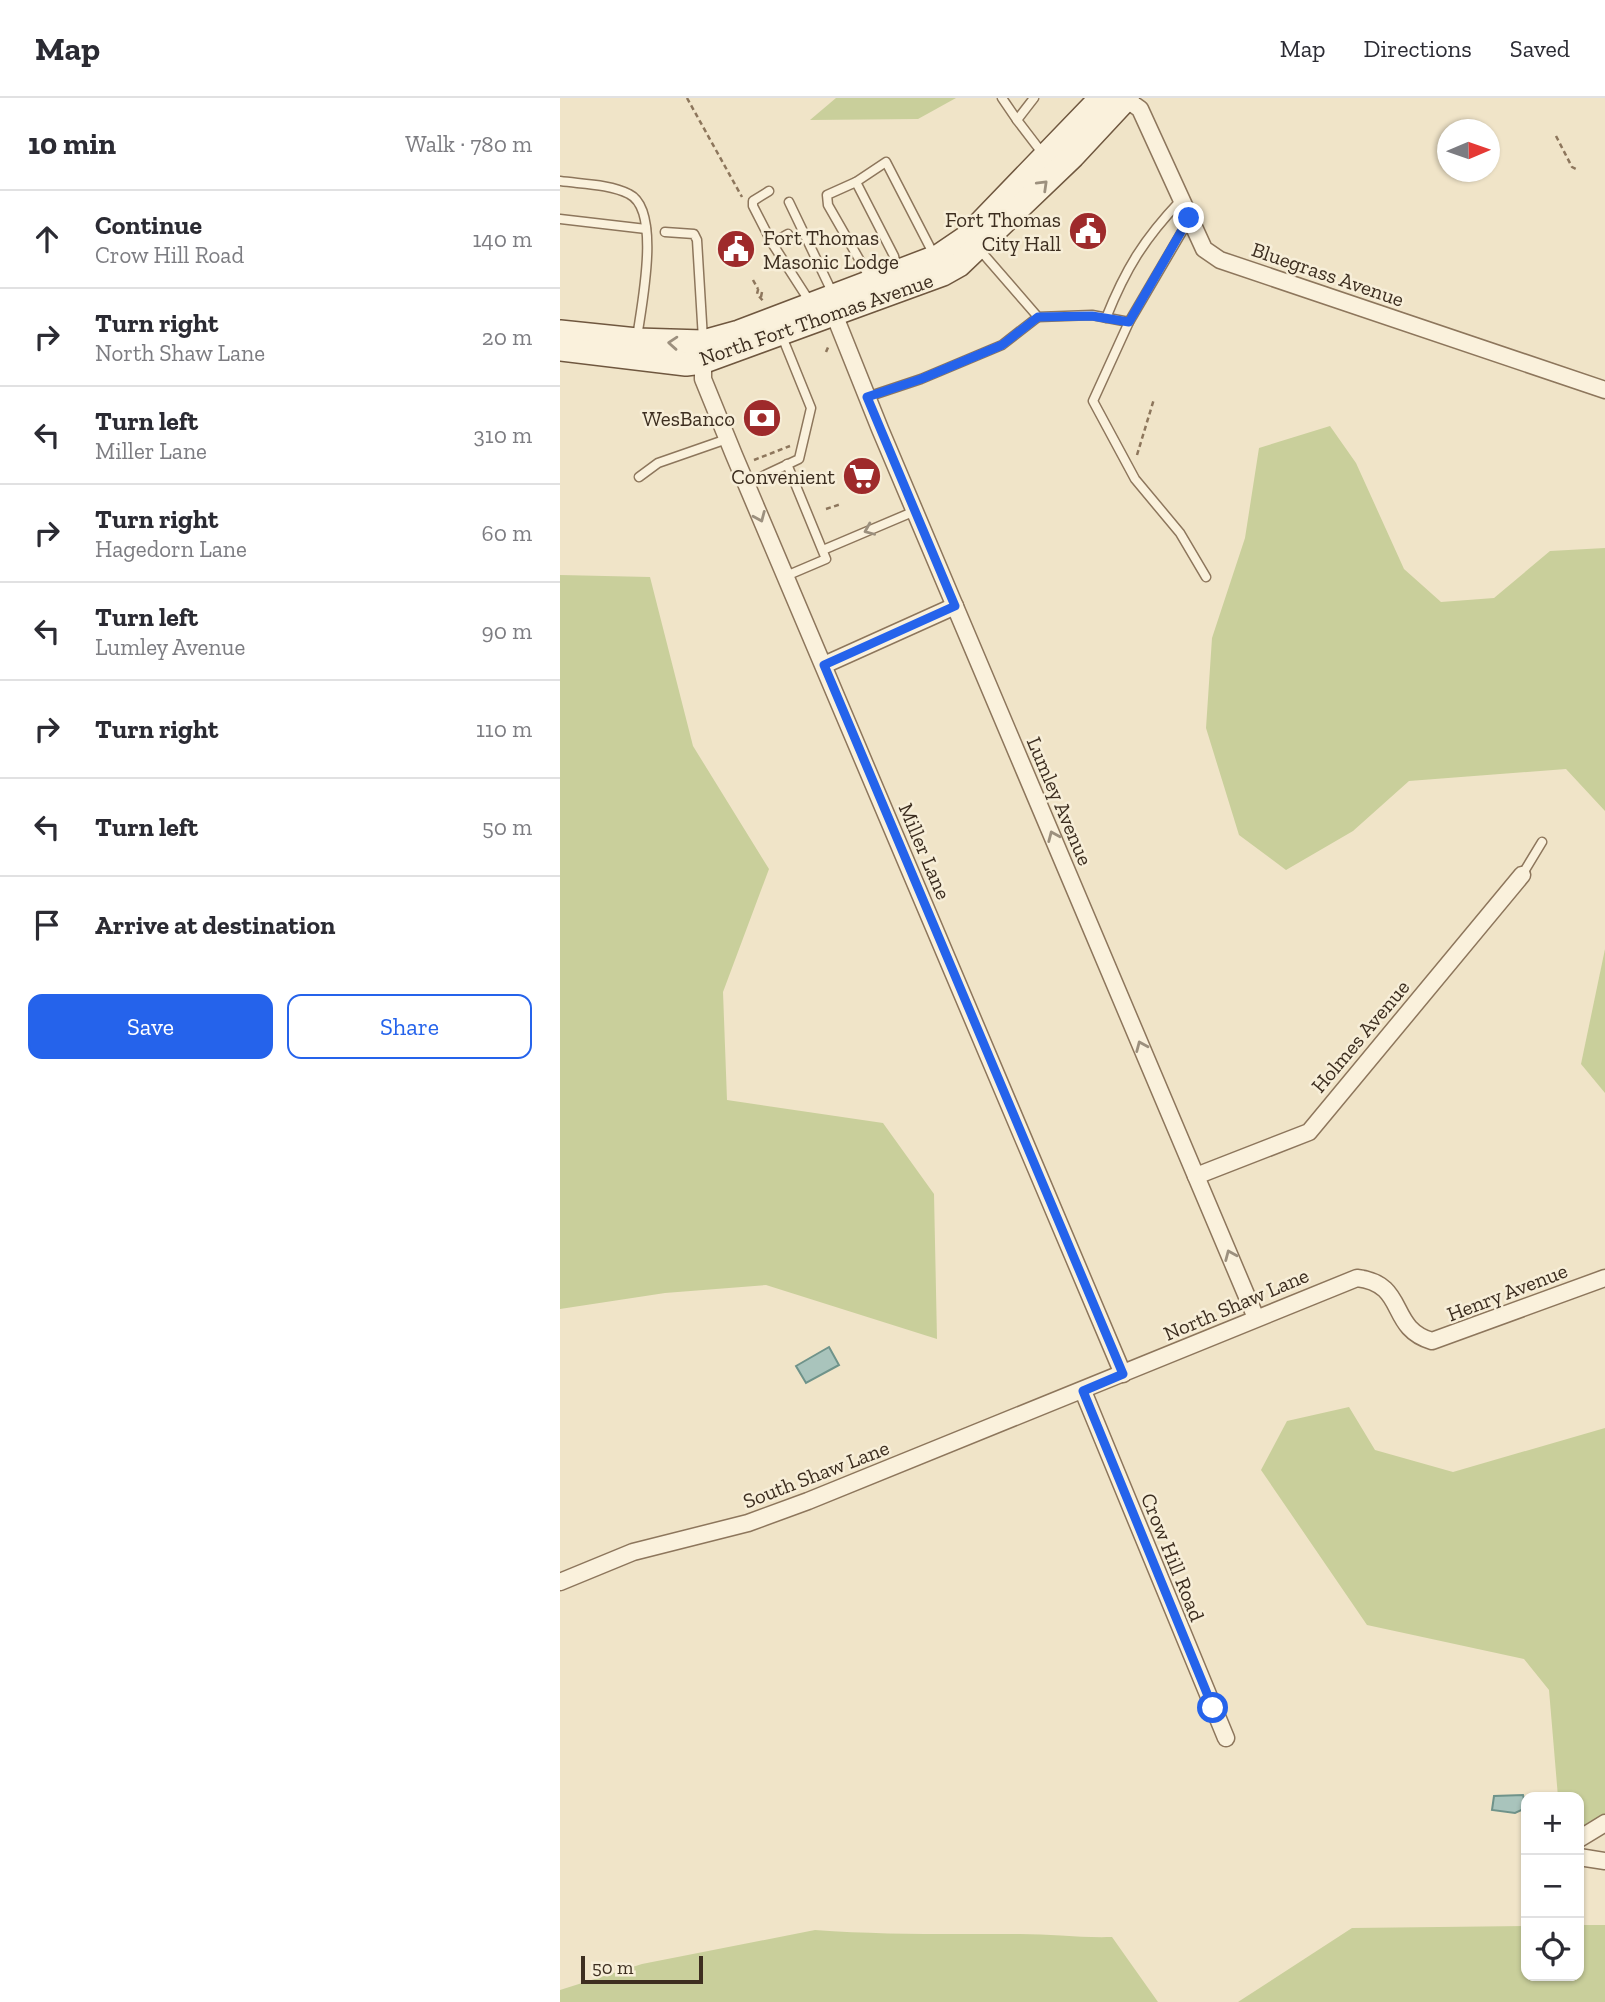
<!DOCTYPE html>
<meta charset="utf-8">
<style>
body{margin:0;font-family:"Zilla Slab",serif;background:#f2f2f3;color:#2b2b33}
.controls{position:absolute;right:21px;bottom:21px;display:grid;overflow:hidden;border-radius:14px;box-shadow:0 2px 5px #0004}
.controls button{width:63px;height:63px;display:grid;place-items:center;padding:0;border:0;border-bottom:2px solid #e1e1e2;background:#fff;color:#2b2b33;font:35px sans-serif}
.compass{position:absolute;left:877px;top:21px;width:63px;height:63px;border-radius:50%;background:#fff;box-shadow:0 2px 5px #0004;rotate:88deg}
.scale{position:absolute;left:21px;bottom:18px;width:122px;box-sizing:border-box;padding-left:7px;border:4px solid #3d2e20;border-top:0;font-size:19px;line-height:24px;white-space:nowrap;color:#3d2e20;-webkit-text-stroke:5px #f7eed8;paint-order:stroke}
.stop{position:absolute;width:21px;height:21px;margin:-16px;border:5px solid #2563eb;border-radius:50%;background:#fff}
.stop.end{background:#2563eb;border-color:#fff;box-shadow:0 2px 7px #0008}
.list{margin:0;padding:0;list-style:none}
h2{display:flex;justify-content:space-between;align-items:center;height:91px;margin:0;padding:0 28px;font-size:30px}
h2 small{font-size:23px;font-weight:400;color:#7c7c81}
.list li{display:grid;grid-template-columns:46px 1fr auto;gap:21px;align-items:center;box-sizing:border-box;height:98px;padding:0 28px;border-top:2px solid #e1e1e2}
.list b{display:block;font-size:26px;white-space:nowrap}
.list p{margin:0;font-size:23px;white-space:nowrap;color:#7c7c81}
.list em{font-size:23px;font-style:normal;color:#7c7c81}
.actions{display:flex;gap:14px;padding:21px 28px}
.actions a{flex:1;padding:16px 0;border:2px solid #2563eb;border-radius:14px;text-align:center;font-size:24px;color:#2563eb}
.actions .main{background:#2563eb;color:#fff}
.icon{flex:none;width:38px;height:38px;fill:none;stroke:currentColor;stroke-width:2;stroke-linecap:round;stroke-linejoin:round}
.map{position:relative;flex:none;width:1045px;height:1904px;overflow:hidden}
header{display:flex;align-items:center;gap:42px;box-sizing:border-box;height:98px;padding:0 35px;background:#fff;border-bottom:2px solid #e1e1e2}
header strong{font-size:33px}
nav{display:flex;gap:38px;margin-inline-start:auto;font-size:24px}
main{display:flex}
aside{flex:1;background:#fff}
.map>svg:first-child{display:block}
</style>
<header>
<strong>Map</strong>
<nav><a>Map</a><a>Directions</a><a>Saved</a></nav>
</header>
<main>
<aside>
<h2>10 min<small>Walk · 780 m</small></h2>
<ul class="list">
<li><svg class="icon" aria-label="ahead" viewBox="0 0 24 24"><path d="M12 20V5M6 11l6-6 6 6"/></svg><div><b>Continue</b><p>Crow Hill Road</p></div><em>140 m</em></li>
<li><svg class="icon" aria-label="right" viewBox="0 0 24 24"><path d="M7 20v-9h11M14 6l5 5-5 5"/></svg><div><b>Turn right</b><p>North Shaw Lane</p></div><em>20 m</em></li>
<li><svg class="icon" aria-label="left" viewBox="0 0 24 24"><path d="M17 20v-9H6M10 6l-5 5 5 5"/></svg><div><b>Turn left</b><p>Miller Lane</p></div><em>310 m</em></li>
<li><svg class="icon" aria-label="right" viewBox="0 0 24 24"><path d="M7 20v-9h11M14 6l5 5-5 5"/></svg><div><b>Turn right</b><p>Hagedorn Lane</p></div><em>60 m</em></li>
<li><svg class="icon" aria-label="left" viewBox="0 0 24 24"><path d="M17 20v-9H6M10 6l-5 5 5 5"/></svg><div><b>Turn left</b><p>Lumley Avenue</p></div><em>90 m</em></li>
<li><svg class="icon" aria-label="right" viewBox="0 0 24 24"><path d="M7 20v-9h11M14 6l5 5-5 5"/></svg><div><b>Turn right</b></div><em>110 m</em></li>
<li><svg class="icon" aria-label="left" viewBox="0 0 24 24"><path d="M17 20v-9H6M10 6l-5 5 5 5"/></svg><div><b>Turn left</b></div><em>50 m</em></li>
<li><svg class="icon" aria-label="arrive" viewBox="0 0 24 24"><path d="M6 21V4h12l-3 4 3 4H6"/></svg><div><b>Arrive at destination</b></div></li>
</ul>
<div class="actions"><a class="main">Save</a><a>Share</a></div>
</aside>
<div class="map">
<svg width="1045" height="1904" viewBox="0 0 1045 1904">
<rect width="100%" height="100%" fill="#f0e4c8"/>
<g fill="#c9cf9b">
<path d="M276 0H396L358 21 250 22Z"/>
<path d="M770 328 796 365 844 471 881 504 934 500 990 453 1045 450V713L1006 671 849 683 793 733 726 772 679 737 646 630 652 540 685 440 699 350Z"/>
<path d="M0 477 90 479 133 648 209 771 163 894 167 1002 323 1025 374 1096 377 1241 206 1187 105 1195 0 1211Z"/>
<path d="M1045 851V995L1021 966Z"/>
<path d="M789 1309 815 1352 893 1374 1045 1330V1718L1019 1733V1699H998L989 1592 964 1561 807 1527 701 1372 727 1323Z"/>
<path d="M1019 1827H1045V1904H678L792 1830 966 1828V1878H1019Z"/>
<path d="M255 1832C323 1837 391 1836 460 1836 491 1836 521 1840 552 1839L598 1904H0V1892L82 1866Z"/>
</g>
<g fill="#a9c4bc" stroke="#6f938a" stroke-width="2">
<path d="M269 1249 279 1267 246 1285 236 1268Z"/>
<path d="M963 1697 966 1710 955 1715 932 1712 934 1698Z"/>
</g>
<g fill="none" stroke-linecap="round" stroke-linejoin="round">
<g stroke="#8d765c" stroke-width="11">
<g id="service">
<path d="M442 0 457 22"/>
<path d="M474 0 457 22 483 56"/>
<path d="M0 83C21 86 50 86 69 96 102 112 81 209 77 240"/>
<path d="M296 84 326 64 374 157"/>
<path d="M209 93 193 103V108L212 145"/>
<path d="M229 104 273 196"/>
<path d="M630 120 569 224 533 303 575 381 620 435 646 479"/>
<path d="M0 121 86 131"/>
<path d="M105 134 134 136 137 142 143 241"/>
<path d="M228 136 212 145 250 204"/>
<path d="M419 151 478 219 532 217 569 224"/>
<path d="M311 182 268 107 267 97 296 84 334 158 337 172"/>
<path d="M546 220C566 170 584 141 621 102"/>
<path d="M307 299 361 281 442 247 478 219"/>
<path d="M79 379 98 365 167 341"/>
<path d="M186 386 239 361 251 310 221 236"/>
<path d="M263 452 355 413"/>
<path d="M226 478 266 461 227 366"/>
<path d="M962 777 982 744"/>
</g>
</g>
<g stroke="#8d765c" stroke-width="19">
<g id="minor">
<path d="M564 0 580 11 644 151 660 162 1045 292"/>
<path d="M270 206 320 331 696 1220"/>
<path d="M143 254V281L174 357 563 1276"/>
<path d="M264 567 395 508"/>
<path d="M636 1078 749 1034 962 777"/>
<path d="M523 1293 666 1640"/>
<path d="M0 1484 73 1454 188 1425 248 1403 797 1180C848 1186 827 1230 872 1243L1045 1180"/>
<path d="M1019 1741 1045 1725"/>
<path d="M1019 1759 1045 1763"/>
</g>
</g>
<g stroke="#6f573f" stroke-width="26">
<g id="secondary">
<path d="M0 234 77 242 143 244 179 234 379 158 407 139 541 0"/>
<path d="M0 251 126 266 142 264 383 176 399 167 513 58 567 0"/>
</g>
</g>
<g stroke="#8d765c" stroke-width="2.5" stroke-dasharray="5 3.5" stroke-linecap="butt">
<path d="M127 0 182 99"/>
<path d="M996 38 1012 69 1018 72"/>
<path d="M193 182 198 191"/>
<path d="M201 199 202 194 198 192 197 196 204 204"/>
<path d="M266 254 269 247"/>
<path d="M577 357 594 301"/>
<path d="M194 362 230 348"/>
<path d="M266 411 281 406"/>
</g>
<use href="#service" stroke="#faf1dc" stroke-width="8"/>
<use href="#minor" stroke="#faf1dc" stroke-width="16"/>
<use href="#secondary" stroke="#faf1dc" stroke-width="23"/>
</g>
<defs><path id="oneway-chevron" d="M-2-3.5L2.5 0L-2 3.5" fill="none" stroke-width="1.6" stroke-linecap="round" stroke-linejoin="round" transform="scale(1.75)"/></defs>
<g stroke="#9c907e">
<use href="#oneway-chevron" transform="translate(483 87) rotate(-44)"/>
<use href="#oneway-chevron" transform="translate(113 245) rotate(-176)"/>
<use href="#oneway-chevron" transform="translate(200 419) rotate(67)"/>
<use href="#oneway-chevron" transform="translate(309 432) rotate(157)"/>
<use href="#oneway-chevron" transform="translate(493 738) rotate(-113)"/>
<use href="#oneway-chevron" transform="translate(581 948) rotate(-113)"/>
<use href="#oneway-chevron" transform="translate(670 1157) rotate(-113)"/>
</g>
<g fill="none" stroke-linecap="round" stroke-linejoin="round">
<path stroke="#2563eb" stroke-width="9" d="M629 120 569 224 532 218 478 219 442 247 361 281 307 299 395 508 264 567 563 1276 523 1293 653 1610"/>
</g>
<defs>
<g id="civic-disc" transform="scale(2.0125)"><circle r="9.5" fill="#9e2a2b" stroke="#f7eed8"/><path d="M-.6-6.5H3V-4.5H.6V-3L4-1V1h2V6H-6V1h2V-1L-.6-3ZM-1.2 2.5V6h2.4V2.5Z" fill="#fff"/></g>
<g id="bank-disc" transform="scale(2.0125)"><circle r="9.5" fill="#9e2a2b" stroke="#f7eed8"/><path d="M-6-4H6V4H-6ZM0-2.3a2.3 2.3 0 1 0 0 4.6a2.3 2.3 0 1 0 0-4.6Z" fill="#fff"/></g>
<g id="supermarket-disc" transform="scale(2.0125)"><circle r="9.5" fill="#9e2a2b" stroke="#f7eed8"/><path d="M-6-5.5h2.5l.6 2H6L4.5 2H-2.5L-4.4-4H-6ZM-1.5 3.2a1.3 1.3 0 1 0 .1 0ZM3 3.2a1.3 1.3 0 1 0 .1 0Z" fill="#fff"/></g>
</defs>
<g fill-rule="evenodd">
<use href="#civic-disc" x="528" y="133"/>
<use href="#civic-disc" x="176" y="151"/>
<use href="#bank-disc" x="202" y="320"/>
<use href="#supermarket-disc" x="302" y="378"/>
</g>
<g text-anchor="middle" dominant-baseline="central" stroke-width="5" stroke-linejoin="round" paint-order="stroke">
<g font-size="21" fill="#3d2e20" stroke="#f7eed8" text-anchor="end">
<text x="501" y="121">Fort Thomas<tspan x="501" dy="24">City Hall</tspan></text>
<text x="203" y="139" text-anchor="start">Fort Thomas<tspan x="203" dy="24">Masonic Lodge</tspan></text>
<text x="175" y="320">WesBanco</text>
<text x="275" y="378">Convenient</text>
</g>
<g font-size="21" fill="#3d2e20" stroke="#f7eed8">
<text transform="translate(768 176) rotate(19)">Bluegrass Avenue</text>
<text transform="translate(256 221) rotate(-19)">North Fort Thomas Avenue</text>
<text transform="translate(500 703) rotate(67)">Lumley Avenue</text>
<text transform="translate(365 753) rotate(67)">Miller Lane</text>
<text transform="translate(800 938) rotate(-50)">Holmes Avenue</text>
<text transform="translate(947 1194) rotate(-21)">Henry Avenue</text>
<text transform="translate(676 1206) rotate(-23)">North Shaw Lane</text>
<text transform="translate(256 1376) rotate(-21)">South Shaw Lane</text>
<text transform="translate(613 1459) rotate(68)">Crow Hill Road</text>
</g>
</g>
</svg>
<div class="controls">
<button>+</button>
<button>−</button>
<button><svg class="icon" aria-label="locate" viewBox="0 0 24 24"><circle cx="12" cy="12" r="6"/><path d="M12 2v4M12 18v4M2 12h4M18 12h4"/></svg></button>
</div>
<svg class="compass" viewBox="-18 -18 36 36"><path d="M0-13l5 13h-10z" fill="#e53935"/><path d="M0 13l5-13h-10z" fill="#7c7c81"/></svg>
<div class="scale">50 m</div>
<div class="stop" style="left:653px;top:1610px"></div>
<div class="stop end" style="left:629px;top:120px"></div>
</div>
</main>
